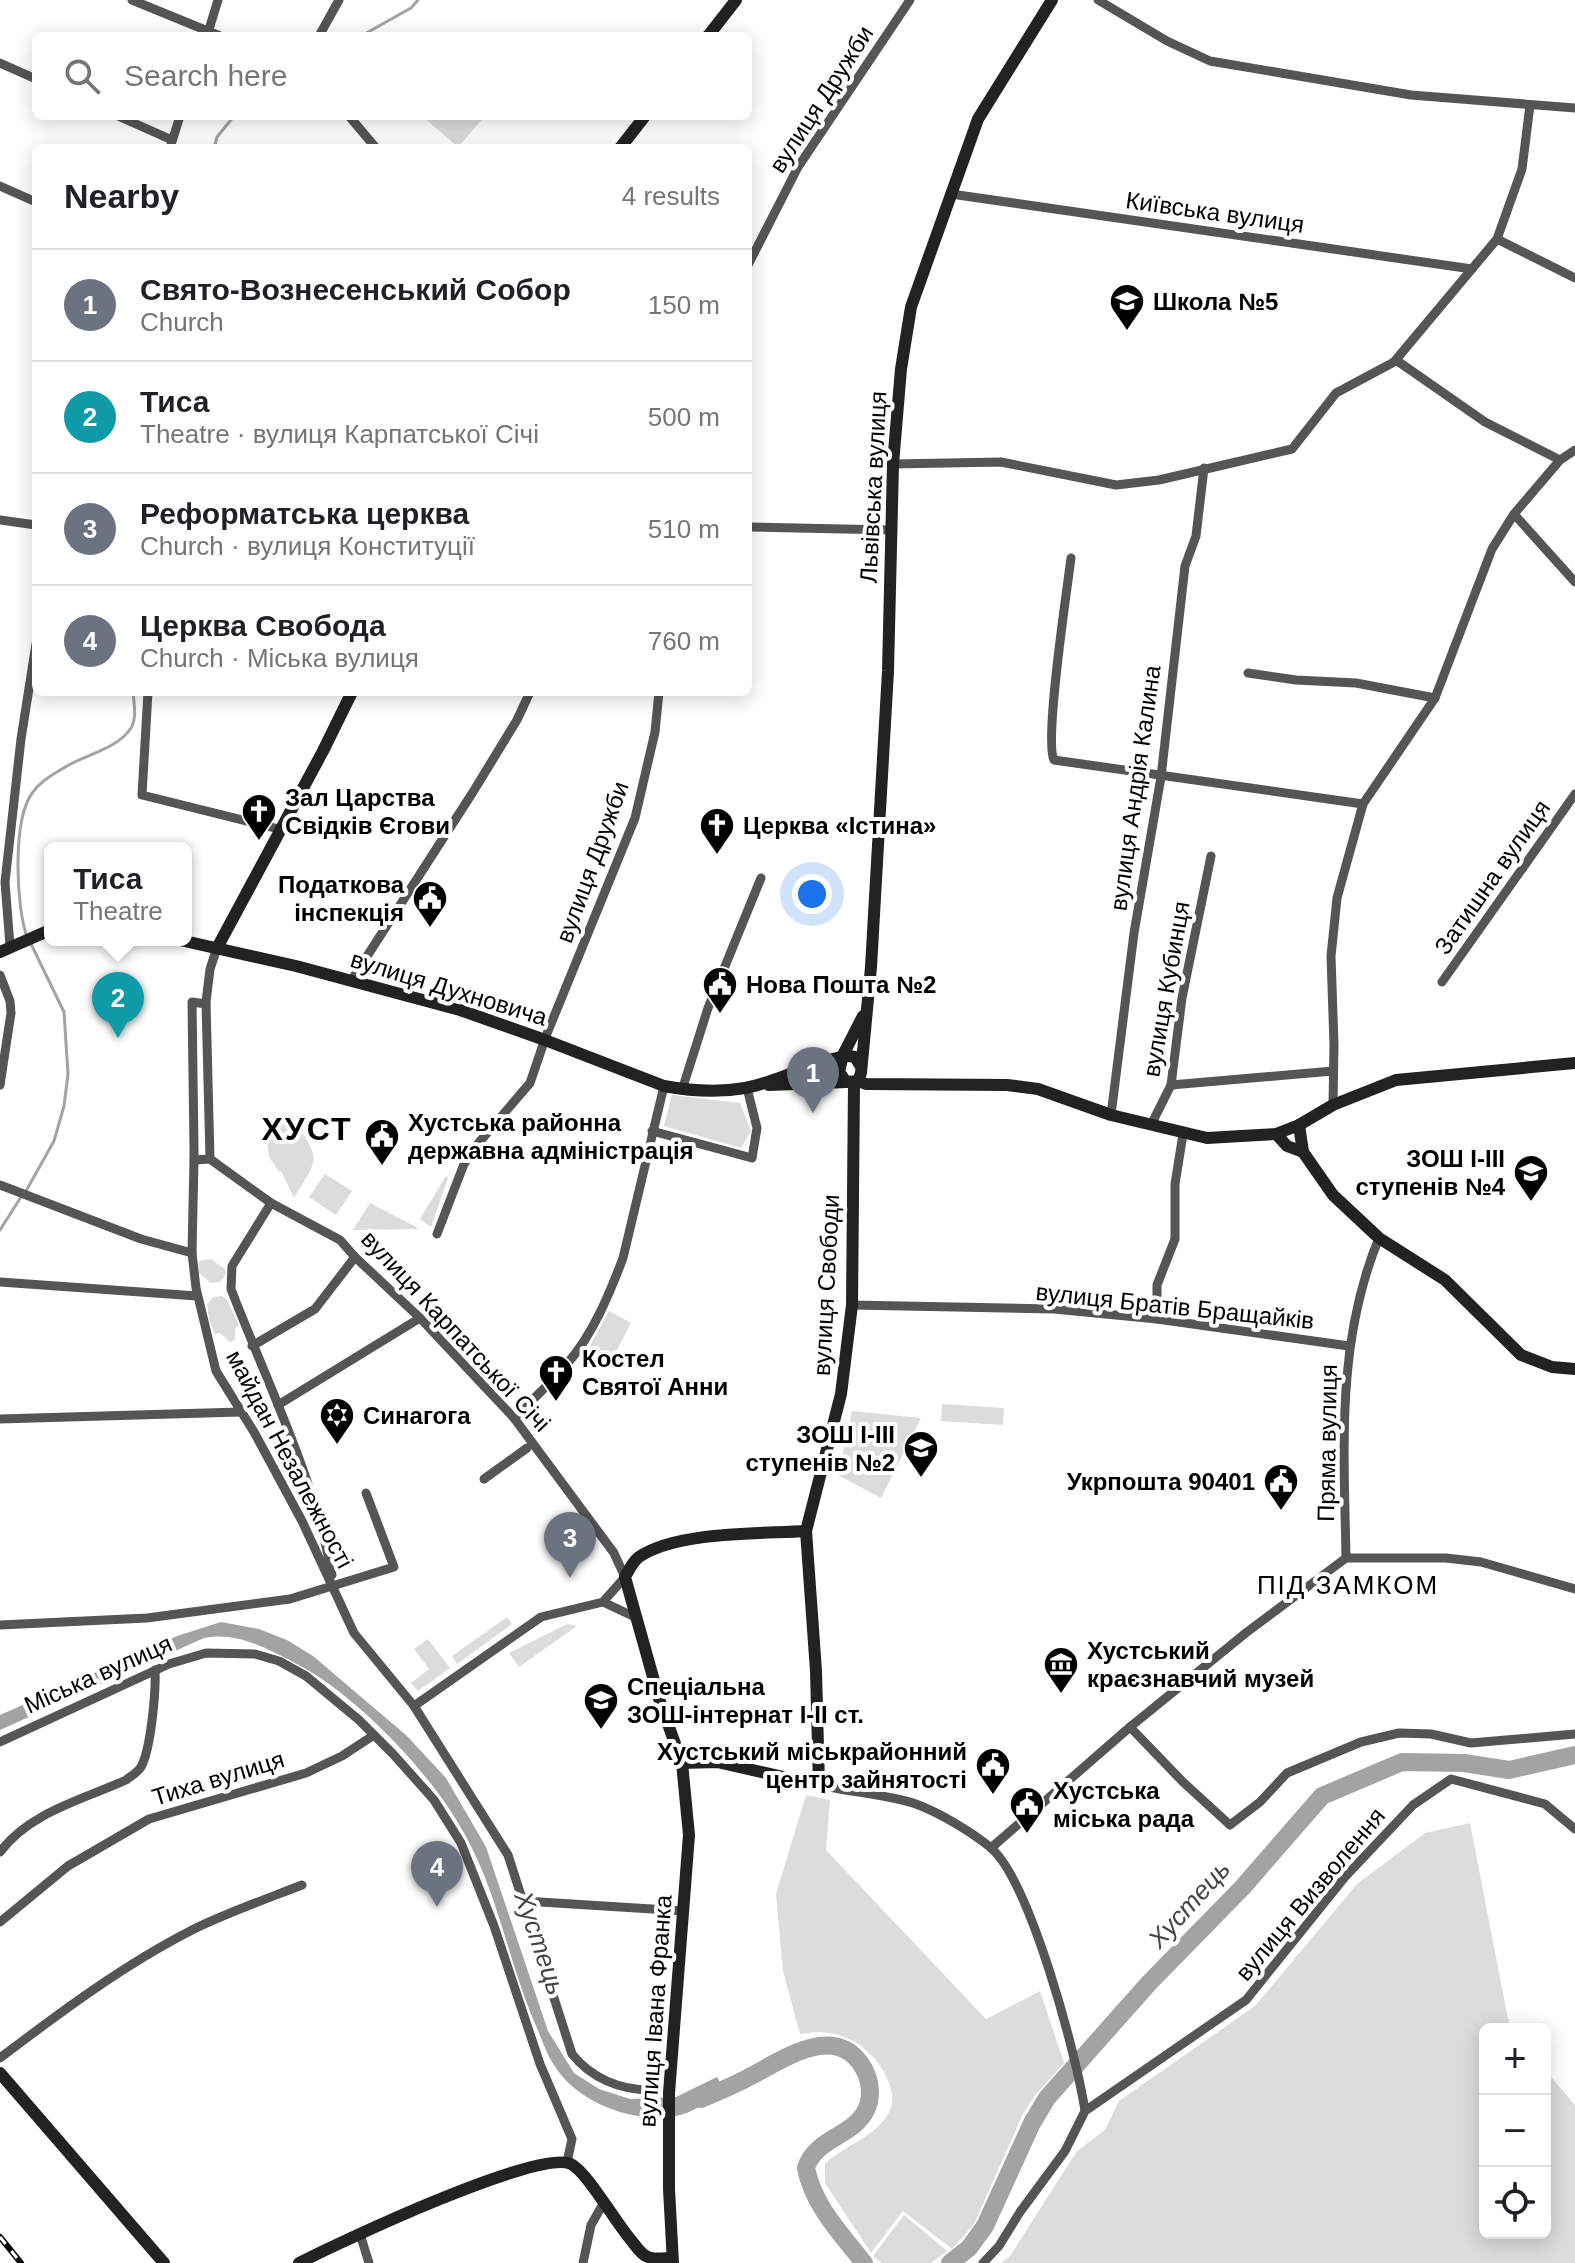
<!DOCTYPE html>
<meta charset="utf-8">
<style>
body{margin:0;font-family:Helvetica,sans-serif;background:#f6f6f6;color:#202124}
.controls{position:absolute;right:24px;bottom:24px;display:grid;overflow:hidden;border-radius:12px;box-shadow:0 4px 20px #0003}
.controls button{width:72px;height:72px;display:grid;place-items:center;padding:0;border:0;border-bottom:2px solid #e0e0e0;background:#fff;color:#202124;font:40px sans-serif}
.you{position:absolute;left:812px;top:894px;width:28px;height:28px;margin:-20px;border:6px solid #fff;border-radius:50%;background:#1a73e8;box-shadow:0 0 0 12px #1a73e833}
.badge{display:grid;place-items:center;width:52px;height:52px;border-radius:50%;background:#000;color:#fff;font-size:26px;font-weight:700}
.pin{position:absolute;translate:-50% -66px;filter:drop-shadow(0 2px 4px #0008)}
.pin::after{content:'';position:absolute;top:42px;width:28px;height:24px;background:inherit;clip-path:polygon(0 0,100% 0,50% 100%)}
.popup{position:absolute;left:44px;top:842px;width:148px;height:104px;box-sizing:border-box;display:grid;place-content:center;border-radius:12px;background:#fff;filter:drop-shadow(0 2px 6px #0005);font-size:26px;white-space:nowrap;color:#757577}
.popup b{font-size:30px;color:#202124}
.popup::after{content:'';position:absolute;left:50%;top:100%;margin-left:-16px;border:16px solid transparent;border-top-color:#fff}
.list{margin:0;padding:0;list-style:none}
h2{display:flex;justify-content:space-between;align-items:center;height:104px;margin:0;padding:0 32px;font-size:34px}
h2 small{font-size:26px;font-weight:400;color:#757577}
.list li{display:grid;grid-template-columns:52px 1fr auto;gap:24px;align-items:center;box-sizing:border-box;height:112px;padding:0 32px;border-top:2px solid #e0e0e0}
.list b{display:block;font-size:30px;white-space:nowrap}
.list p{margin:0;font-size:26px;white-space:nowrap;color:#757577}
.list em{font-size:26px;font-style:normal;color:#757577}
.icon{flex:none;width:44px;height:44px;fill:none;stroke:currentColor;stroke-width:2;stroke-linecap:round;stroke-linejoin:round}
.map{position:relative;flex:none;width:1575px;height:2263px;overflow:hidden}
.search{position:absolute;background:#fff;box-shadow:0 4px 20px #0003;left:32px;top:32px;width:720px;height:88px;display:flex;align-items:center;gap:20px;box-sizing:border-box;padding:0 28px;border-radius:12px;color:#757577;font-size:30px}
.panel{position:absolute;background:#fff;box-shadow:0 4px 20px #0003;left:32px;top:144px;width:720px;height:552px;border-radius:12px}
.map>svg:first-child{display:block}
</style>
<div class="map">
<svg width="1575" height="2263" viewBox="0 0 1575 2263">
<rect width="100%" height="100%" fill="#fff"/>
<g fill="#dcdcdc">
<path d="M422 116H485L458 147Z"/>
<path d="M672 1095 740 1103 751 1131 741 1148 664 1126Z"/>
<path d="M295 1121C321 1162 319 1157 294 1198L281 1171 279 1172 269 1157 265 1125Z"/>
<path d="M325 1174 352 1191 336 1215 309 1197Z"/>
<path d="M446 1176 448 1178 431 1227 420 1219Z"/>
<path d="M370 1203 420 1229 353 1230Z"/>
<path d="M211 1259 225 1269 226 1274 220 1282 211 1283 199 1273V1261Z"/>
<path d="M222 1296 227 1300 239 1325 235 1329V1340L230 1342 220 1333 215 1334 209 1319 207 1304 213 1297Z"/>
<path d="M609 1311 631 1323 608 1367 585 1355Z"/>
<path d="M942 1404 1004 1408 1003 1425 941 1421Z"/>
<path d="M852 1411 921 1418 881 1498 838 1475Z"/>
<path d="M507 1617 512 1624 457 1664 452 1656Z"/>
<path d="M567 1624 577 1626 519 1667 509 1653Z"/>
<path d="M428 1639 450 1668 418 1691 411 1683 429 1669 414 1649Z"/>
<path d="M806 1795 830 1800 826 1850 986 2019 1040 1991 1064 2063 1036 2094 1023 2114 974 2224 952 2249 903 2211 871 2253 825 2183V2164C845 2144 881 2136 891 2107 895 2096 889 2082 884 2072 865 2040 836 2027 800 2034L783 1971 776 1894Z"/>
<path d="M1470 1823 1510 2029H1485V2233H1545V2070L1575 2105V2263H1001L1010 2256 1077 2151 1105 2130 1119 2101 1255 2006 1357 1884 1425 1833Z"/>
<path d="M904 2215 947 2251 931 2263H882L873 2256Z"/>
</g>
<path fill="#a3a3a3" d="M221 1622 259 1629 287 1640 313 1656 407 1736 446 1778 486 1847 548 2031 574 2073 599 2089 630 2099 676 2097 717 2077 726 2093C711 2100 692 2113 676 2116 634 2124 577 2103 554 2065 546 2053 542 2039 536 2026 509 1964 498 1893 464 1833 431 1773 356 1694 295 1663 267 1649 237 1631 204 1638L0 1730V1715L177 1636Z"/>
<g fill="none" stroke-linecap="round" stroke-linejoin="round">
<g stroke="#a3a3a3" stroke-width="3">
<path d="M361 36 411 8 418 0"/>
<path d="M214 148 217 137 234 116"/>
<path d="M27 937C16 907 12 818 33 792 39 783 53 774 62 769 82 755 117 750 131 728 137 718 134 704 133 692"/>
<path d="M26 1191 54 1141 64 1106 68 1074 64 1012 31 944"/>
<path d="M0 1230 21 1197"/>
</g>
<g stroke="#a3a3a3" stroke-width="18">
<path d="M701 2099C718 2092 735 2085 751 2076 784 2059 837 2021 864 2069 871 2082 872 2098 866 2110 854 2136 815 2138 806 2168 813 2205 841 2234 864 2263"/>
<path d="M950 2263 969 2248 985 2226 1032 2123 1047 2098 1149 1983 1242 1888 1322 1796 1402 1762 1464 1763 1509 1770 1575 1755"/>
</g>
<g stroke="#555" stroke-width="9">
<path d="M132 0 220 36"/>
<path d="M1098 0 1167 41 1210 61 1411 95 1575 108"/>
<path d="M207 36 218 0"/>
<path d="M319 36 339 0"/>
<path d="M0 63 36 79"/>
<path d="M118 116 172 140"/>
<path d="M349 116 376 148"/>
<path d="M170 148 180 116"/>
<path d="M0 186 36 202"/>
<path d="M951 194 1472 269"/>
<path d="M1497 239 1575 278"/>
<path d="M748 265 798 167 910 0"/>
<path d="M1396 360 1485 422 1560 460"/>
<path d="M893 464 1001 462 1116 485 1159 480 1292 449 1336 393 1394 362 1497 239 1522 169 1530 105"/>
<path d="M1514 514 1575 582"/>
<path d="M0 520 36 525"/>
<path d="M748 527 890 530"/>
<path d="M1071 558C1067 590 1044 741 1054 760L1363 804"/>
<path d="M1248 673 1296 680 1356 683 1435 698"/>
<path d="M148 692 142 795 279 829"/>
<path d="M10 946 5 882 21 739 36 644"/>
<path d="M217 948 210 969 206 1002 210 1159 271 1203 340 1240 355 1257 420 1318 514 1418 614 1553 625 1577 603 1602"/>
<path d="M0 975 10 1001 11 1013 0 1085"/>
<path d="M351 981 473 792 517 720 530 692"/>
<path d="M1442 982 1575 794"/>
<path d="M206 1004 192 1002 194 1148V1160L210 1159"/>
<path d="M1171 1085 1333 1071"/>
<path d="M682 1090 708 1008 761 878"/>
<path d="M1333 1105 1334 1045 1331 956 1337 898 1363 804 1435 698 1492 549 1514 514 1560 460 1575 450"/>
<path d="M1111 1115 1134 933 1161 777 1185 566 1196 536 1204 468"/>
<path d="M1151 1125 1171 1085 1182 998 1211 856"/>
<path d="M652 1131 752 1158 757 1128 747 1088"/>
<path d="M194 1160 192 1253 196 1288 216 1371 254 1432 302 1521 354 1633 414 1706 508 1855 572 2054C591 2078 620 2090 650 2090"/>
<path d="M0 1185 141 1239 192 1253"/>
<path d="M271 1203 232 1266 231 1289C267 1383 314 1476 332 1575"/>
<path d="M437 1234 464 1164 476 1146 530 1083 546 1036 635 818 655 732 659 692"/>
<path d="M0 1282 197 1296"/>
<path d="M852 1305 1054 1309 1157 1319 1349 1346"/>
<path d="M1157 1319V1285L1175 1239V1184L1183 1134"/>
<path d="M252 1346 315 1309 355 1257"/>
<path d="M278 1405 420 1318"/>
<path d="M514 1418C532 1400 551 1383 567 1364 593 1334 609 1295 623 1258L664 1086"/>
<path d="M0 1419 240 1412"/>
<path d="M484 1479 527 1448"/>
<path d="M1346 1558C1344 1448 1336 1342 1379 1238"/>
<path d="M0 1625 147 1618 290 1599 394 1567 366 1493"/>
<path d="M414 1706 541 1617 603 1602 637 1618"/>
<path d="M1130 1727 1183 1782 1230 1825 1260 1802 1287 1773 1361 1742 1399 1733 1431 1734 1471 1743 1575 1734"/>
<path d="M0 1742 169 1664 206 1653 255 1654 279 1661 306 1676 359 1720 393 1754 434 1800 461 1843 494 1926 540 2064 572 2139 567 2162"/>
<path d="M819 1785C850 1792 885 1794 916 1804 940 1813 970 1831 990 1847 1030 1880 1077 2057 1085 2111"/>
<path d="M991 1848 1130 1727 1247 1632 1346 1558H1446L1481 1562 1575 1589"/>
<path d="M0 1852C30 1812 82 1800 126 1780 131 1776 137 1773 141 1767 151 1749 156 1691 155 1670"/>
<path d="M524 1901 684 1911"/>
<path d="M0 1922 68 1866 149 1819 306 1773 342 1756 374 1735"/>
<path d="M0 2058C62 2011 125 1964 194 1929 229 1912 266 1899 302 1885"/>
<path d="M360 2234 369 2263"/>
<path d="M583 2263 591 2225 603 2204"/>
<path d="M983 2263 999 2246 1020 2212 1065 2151 1085 2111 1246 2000 1345 1877 1413 1805 1451 1779 1545 1804 1575 1829"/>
</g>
<g stroke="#222" stroke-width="12">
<path d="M708 36 736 0"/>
<path d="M620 148 645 116"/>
<path d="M180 940 296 966 460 1010 545 1040 664 1086C691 1091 717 1093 745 1088 778 1082 808 1064 841 1057"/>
<path d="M217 948 323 751 352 692"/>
<path d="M0 952 50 930"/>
<path d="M843 1055 863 1016"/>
<path d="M860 1065 855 1057 843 1055 839 1072 846 1082 858 1081 861 1073 871 967 888 671 893 464 901 369 911 307 978 119 1052 0"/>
<path d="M858 1081 866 1084 1007 1085 1038 1089 1111 1115 1207 1138 1276 1134 1299 1125 1333 1105 1396 1080 1575 1063"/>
<path d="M769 1085 846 1082"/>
<path d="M1299 1125 1303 1152 1333 1195 1379 1238 1445 1280 1521 1355 1552 1367 1575 1369"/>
<path d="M1276 1134 1287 1146 1303 1152"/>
<path d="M682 1763 717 1762 819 1785 816 1671 806 1531 841 1394 852 1305 854 1083"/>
<path d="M0 2073 164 2263"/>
<path d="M299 2263C338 2243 539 2148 571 2164 587 2172 616 2223 631 2240 636 2246 640 2254 648 2257 656 2260 664 2258 672 2258"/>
<path d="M673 2263 669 2189V2093L689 1835 682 1763 660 1702 625 1577C629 1570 633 1561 639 1557 677 1531 761 1534 806 1531"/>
</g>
<g stroke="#000" stroke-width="6">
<path id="rail" d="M0 2237 21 2263"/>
</g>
<use href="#rail" stroke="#fff" stroke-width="3" stroke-dasharray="9" stroke-linecap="butt"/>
</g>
<defs>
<g id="school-pin" transform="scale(1.8)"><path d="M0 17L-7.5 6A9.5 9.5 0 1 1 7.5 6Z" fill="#000" stroke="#fff"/><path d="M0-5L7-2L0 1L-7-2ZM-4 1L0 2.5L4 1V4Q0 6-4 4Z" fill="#fff"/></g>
<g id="church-pin" transform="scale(1.8)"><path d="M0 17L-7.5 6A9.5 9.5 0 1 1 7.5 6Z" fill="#000" stroke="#fff"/><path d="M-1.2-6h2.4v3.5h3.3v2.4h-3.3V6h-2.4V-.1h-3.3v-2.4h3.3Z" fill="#fff"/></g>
<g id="civic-pin" transform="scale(1.8)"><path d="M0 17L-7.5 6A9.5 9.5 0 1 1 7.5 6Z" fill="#000" stroke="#fff"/><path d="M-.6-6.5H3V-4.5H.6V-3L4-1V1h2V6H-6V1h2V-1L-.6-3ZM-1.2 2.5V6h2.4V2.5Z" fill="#fff"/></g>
<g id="synagogue-pin" transform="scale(1.8)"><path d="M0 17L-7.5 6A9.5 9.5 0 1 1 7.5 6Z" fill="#000" stroke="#fff"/><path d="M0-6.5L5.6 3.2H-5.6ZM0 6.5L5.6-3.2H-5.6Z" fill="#fff"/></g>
<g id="museum-pin" transform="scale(1.8)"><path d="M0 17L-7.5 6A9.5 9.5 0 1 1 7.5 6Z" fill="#000" stroke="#fff"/><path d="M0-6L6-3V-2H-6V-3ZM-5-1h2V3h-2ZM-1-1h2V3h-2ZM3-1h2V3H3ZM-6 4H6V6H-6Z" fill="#fff"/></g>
</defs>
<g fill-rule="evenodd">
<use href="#school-pin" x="1127" y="301"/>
<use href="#church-pin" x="259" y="811"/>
<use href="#church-pin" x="717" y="825"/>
<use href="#civic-pin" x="430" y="898"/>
<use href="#civic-pin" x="720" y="984"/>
<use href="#civic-pin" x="382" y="1136"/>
<use href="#school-pin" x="1531" y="1172"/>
<use href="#church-pin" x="556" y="1372"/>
<use href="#synagogue-pin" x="337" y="1415"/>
<use href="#school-pin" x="921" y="1448"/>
<use href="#civic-pin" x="1281" y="1481"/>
<use href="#museum-pin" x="1061" y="1664"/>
<use href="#school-pin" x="601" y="1700"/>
<use href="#civic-pin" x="993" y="1765"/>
<use href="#civic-pin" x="1027" y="1804"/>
</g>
<g text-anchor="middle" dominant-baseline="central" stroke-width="8" stroke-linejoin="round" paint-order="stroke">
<g font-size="24" fill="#000" stroke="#fff">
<text transform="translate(821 99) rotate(-57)">вулиця Дружби</text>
<text transform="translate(1215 212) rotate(8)">Київська вулиця</text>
<text transform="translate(873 487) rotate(-87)">Львівська вулиця</text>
<text transform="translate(1135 788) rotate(-82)">вулиця Андрія Калина</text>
<text transform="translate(592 862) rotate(-70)">вулиця Дружби</text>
<text transform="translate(1492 877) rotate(-55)">Затишна вулиця</text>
<text transform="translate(449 988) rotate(17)">вулиця Духновича</text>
<text transform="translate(1166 989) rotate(-80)">вулиця Кубинця</text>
<text transform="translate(826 1285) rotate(-87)">вулиця Свободи</text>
<text transform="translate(1175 1306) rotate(6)">вулиця Братів Бращайків</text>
<text transform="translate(456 1331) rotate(47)">вулиця Карпатської Січі</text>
<text transform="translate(1327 1443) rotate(-89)">Пряма вулиця</text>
<text transform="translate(290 1459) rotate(62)">майдан Незалежності</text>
<text transform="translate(98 1674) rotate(-24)">Міська вулиця</text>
<text transform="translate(218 1778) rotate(-17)">Тиха вулиця</text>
<text transform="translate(1310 1894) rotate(-50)">вулиця Визволення</text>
<text transform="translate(655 2011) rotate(-86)">вулиця Івана Франка</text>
</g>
<g font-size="24" font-weight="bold" fill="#000" stroke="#fff" text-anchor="start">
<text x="1153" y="301">Школа №5</text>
<text x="285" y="797">Зал Царства<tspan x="285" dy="28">Свідків Єгови</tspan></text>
<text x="743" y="825">Церква «Істина»</text>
<text x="404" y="884" text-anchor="end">Податкова<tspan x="404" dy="28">інспекція</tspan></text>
<text x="746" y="984">Нова Пошта №2</text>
<text x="408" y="1122">Хустська районна<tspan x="408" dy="28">державна адміністрація</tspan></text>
<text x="1505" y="1158" text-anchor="end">ЗОШ І-ІІІ<tspan x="1505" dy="28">ступенів №4</tspan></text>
<text x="582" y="1358">Костел<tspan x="582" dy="28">Святої Анни</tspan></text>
<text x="363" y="1415">Синагога</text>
<text x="895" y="1434" text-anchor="end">ЗОШ І-ІІІ<tspan x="895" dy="28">ступенів №2</tspan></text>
<text x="1255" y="1481" text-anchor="end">Укрпошта 90401</text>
<text x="1087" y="1650">Хустський<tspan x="1087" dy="28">краєзнавчий музей</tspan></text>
<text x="627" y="1686">Спеціальна<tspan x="627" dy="28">ЗОШ-інтернат І-ІІ ст.</tspan></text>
<text x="967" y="1751" text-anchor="end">Хустський міськрайонний<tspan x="967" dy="28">центр зайнятості</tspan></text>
<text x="1053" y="1790">Хустська<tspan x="1053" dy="28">міська рада</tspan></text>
</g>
<g font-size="26" letter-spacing="2" fill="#000" stroke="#fff">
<text x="1348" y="1585">ПІД ЗАМКОМ</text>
</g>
<g font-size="26" font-style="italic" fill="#444" stroke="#fff">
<text transform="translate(1189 1904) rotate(-48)">Хустець</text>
<text transform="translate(540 1943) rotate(71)">Хустець</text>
</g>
<g font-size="32" font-weight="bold" letter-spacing="2" fill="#000" stroke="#fff">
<text x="307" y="1129">ХУСТ</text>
</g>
</g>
</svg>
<div class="controls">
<button>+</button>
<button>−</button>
<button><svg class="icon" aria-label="locate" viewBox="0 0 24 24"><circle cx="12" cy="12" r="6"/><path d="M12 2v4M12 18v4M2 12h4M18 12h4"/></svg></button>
</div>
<div class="you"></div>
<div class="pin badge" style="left:813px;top:1113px;background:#6b7280">1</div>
<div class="pin badge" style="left:118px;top:1038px;background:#0f9aa8">2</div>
<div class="popup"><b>Тиса</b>Theatre</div>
<div class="pin badge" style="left:570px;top:1578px;background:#6b7280">3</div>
<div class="pin badge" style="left:437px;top:1907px;background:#6b7280">4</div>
<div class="search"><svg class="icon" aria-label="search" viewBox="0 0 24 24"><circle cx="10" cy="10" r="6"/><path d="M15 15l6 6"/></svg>Search here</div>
<section class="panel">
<h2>Nearby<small>4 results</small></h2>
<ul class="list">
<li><span class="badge" style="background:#6b7280">1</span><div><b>Свято-Вознесенський Собор</b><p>Church</p></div><em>150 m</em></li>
<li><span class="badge" style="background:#0f9aa8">2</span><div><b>Тиса</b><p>Theatre · вулиця Карпатської Січі</p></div><em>500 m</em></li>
<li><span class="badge" style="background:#6b7280">3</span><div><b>Реформатська церква</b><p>Church · вулиця Конституції</p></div><em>510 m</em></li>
<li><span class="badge" style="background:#6b7280">4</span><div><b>Церква Свобода</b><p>Church · Міська вулиця</p></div><em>760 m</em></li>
</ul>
</section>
</div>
